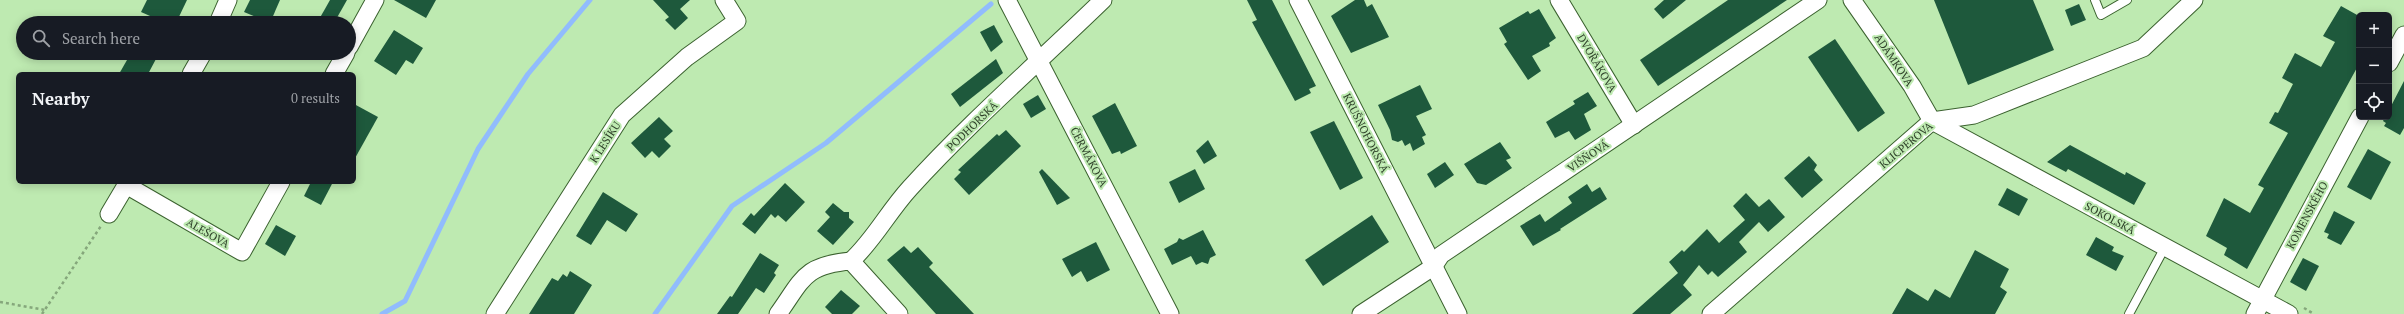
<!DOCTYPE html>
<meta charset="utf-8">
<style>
body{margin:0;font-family:"PT Serif",serif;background:#20242c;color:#f1f3f6}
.controls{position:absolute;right:12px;top:12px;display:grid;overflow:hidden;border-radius:6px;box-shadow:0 2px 10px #0003}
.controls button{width:36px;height:36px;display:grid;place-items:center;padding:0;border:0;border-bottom:1px solid #363941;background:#171b24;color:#f1f3f6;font:20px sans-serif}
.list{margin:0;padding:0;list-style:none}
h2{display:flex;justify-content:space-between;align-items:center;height:52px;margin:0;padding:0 16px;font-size:17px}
h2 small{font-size:13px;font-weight:400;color:#9ea1a6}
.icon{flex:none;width:22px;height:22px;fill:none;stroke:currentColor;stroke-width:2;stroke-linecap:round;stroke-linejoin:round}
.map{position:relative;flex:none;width:2404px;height:314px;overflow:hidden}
.search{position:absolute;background:#171b24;box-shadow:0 2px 10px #0003;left:16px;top:16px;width:340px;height:44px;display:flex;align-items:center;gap:10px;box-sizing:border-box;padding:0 14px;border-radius:22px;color:#9ea1a6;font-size:15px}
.panel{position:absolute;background:#171b24;box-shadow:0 2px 10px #0003;left:16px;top:72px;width:340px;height:112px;border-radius:6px}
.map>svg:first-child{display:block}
</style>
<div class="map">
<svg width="2404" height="314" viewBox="0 0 2404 314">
<rect width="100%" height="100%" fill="#beeab1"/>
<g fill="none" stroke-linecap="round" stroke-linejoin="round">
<g stroke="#91bcfd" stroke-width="5">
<path d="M382 314 405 301 478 149 528 74 590 0"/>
<path d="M655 314 732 206 826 143 991 4"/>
</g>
</g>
<g fill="#1e593c">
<path d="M147 0H187L176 23H166L141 12Z"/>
<path d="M250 0H280L270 23 244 12Z"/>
<path d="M330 0H347L334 23H317Z"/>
<path d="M394 0H436L426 18Z"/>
<path d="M653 0H690L680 9 688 18 675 30 665 20 669 17Z"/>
<path d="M1247 0H1272L1316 86 1309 89 1311 93 1295 101 1252 22 1257 20Z"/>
<path d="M1355 0H1364L1367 7 1372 4 1389 37 1351 53 1331 16Z"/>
<path d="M1664 0H1686L1663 19 1654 9Z"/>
<path d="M1728 0H1787L1658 86 1640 60Z"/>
<path d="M1934 0H2033L2054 50 1968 85Z"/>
<path d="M2079 4 2086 20 2071 26 2065 10Z"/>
<path d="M2341 6 2359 16V64L2247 269 2224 255 2227 248 2206 236 2224 198 2250 213 2264 188 2258 185 2288 133 2269 123 2275 112 2278 113 2293 84 2282 78 2295 53 2321 67 2335 42 2323 36Z"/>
<path d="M1539 9 1556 38 1549 43 1550 46 1532 56 1541 71 1528 80 1504 44 1507 42 1499 28 1528 11 1530 14Z"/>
<path d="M994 25 1003 42 991 52 980 32Z"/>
<path d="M394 30 423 48 413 64 406 60 396 75 374 61Z"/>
<path d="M1835 39 1885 113 1858 132 1808 57Z"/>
<path d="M131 53H145L156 59 148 74H119Z"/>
<path d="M996 59 1003 73 960 107 951 94Z"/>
<path d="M2404 81V128L2400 135 2384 126 2386 123 2383 121 2385 117H2389V110Z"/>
<path d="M1420 85 1432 109 1416 116 1426 135 1422 137 1425 144 1413 151 1410 143 1405 146 1402 140 1398 142 1392 140 1390 130 1378 105Z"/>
<path d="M1588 92 1597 106 1584 114 1591 130 1575 140 1569 131 1555 138 1546 122 1575 104 1573 101Z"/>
<path d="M1038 95 1046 109 1031 118 1023 104Z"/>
<path d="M1115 103 1137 146 1121 154 1120 151 1112 154 1092 116Z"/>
<path d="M354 104 378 117 354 160Z"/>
<path d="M659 117 673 131 664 139 671 146 659 158 652 151 645 158 631 143Z"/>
<path d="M1334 121 1363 178 1340 190 1310 132Z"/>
<path d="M1006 130 1021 146 969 195 954 179 961 172 958 170 997 134 999 136Z"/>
<path d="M1208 140 1217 156 1204 164 1196 151Z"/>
<path d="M1500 142 1511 158 1506 160 1512 168 1486 185 1477 183 1464 164Z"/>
<path d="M2070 145 2125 175 2126 172 2146 183 2134 205 2068 169 2066 172 2047 162Z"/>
<path d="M2368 149 2391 162 2371 200 2347 187Z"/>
<path d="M1809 156 1817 165 1814 170 1823 180 1802 198 1784 178Z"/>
<path d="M1445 162 1454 175 1435 188 1427 174Z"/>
<path d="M1042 169 1070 198 1057 205 1039 172Z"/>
<path d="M1195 169 1205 189 1179 203 1169 182Z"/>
<path d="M311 182H333L321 205 304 196Z"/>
<path d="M785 183 805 202 786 222 778 215 775 218 771 214 755 234 742 224 751 213 754 216Z"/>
<path d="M1587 184 1592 192 1600 187 1607 199 1560 229 1561 230 1533 246 1520 226 1540 214 1545 222 1572 203 1568 197Z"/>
<path d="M2007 188 2028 199 2019 216 1998 205Z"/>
<path d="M603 192 638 214 626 232 607 220 591 245 576 236Z"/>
<path d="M1746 193 1759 207 1769 199 1785 217 1768 232 1759 222 1739 242 1747 252 1718 277 1712 271 1708 275 1699 265 1683 285 1692 295 1670 314H1632L1678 273 1669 262 1682 250 1684 252 1707 229 1719 243 1745 220 1733 206Z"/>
<path d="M833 203 844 212H849V218L854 222 833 245 817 231 830 217 825 212Z"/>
<path d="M2334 211 2355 222 2341 245 2327 238 2329 234 2324 232Z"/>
<path d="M1372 215 1389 242 1323 286 1305 260Z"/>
<path d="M276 225 296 236 285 256 265 244Z"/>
<path d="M1203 230 1216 255 1210 258 1208 264 1202 262 1196 265 1191 256 1172 265 1164 249 1177 242 1179 238 1183 240Z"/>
<path d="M2096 237 2114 247 2112 251 2124 256 2116 271 2086 255Z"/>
<path d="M1096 242 1110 270 1087 282 1081 271 1072 277 1062 259Z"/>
<path d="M904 246 911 253 918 247 933 263 929 267 974 314H936L887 260Z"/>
<path d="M1975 250 2009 269 2000 287 2007 292 1995 314H1892L1907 288 1928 301 1935 289 1950 298Z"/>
<path d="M760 253 779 265 774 273 776 275 764 293 756 288 738 314H717L730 296 732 297Z"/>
<path d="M2303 258 2319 266 2306 291 2290 282Z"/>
<path d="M570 271 592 285 574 314H529L552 278 558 281 563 274 567 277Z"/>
<path d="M841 290 860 306 852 314H832L825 307Z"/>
</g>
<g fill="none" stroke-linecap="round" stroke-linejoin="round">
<g stroke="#3b622f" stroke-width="10">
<g id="lane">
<path d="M2095 0 2101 15 2127 0"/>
<path d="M2129 314 2165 247"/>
</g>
</g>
<g stroke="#3b622f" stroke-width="19">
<g id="street">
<path d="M1007 0 1170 314"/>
<path d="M1298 0 1458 314"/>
<path d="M1559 0 1634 125"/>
<path d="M1852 0 1912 86 1932 121"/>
<path d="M218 23 228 0"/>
<path d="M349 47 375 0"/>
<path d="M2389 63 2404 35"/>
<path d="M191 74 203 53"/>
<path d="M334 74 346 53"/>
<path d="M1932 121 2289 314"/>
<path d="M126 185 242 252 281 182"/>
<path d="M109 214 128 182"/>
<path d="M851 261C874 240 888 212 910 188 970 122 1038 63 1103 0"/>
<path d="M495 314 622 115 687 57 737 21 724 0"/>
<path d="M778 314C803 279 804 265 851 261L899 314"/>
<path d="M1361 314 1433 267 1441 255 1818 0"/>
<path d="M1711 314 1932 121 1974 115 2143 48 2194 0"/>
<path d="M2255 314 2360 117"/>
</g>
</g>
<g stroke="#85a77b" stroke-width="2.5" stroke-dasharray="3 3" stroke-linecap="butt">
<path d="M0 302 45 310"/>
<path d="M2304 308 2314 314"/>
<path d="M42 314 101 226"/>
</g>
<use href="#lane" stroke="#fff" stroke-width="8"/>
<use href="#street" stroke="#fff" stroke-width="17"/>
</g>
<g text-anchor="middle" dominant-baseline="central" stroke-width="4" stroke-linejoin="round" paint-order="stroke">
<g font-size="11" fill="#2e4029" stroke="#beeab1">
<text transform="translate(1894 60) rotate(56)">ADÁMKOVA</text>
<text transform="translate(1597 63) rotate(59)">DVOŘÁKOVA</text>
<text transform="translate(972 126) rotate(-44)">PODHORSKÁ</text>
<text transform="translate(1366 133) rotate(63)">KRUŠNOHORSKÁ</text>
<text transform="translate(605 142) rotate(-57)">K LESÍKU</text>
<text transform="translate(1906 145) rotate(-40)">KLICPEROVA</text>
<text transform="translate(1588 156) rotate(-34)">VIŠŇOVÁ</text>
<text transform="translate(1089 157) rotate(62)">ČERMÁKOVA</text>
<text transform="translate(2307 215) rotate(-62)">KOMENSKÉHO</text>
<text transform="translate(2110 218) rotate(28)">SOKOLSKÁ</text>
<text transform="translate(208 233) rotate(30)">ALEŠOVA</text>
</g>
</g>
</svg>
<div class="controls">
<button>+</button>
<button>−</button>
<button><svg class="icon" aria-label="locate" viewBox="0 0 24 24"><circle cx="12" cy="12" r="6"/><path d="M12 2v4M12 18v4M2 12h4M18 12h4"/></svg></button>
</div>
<div class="search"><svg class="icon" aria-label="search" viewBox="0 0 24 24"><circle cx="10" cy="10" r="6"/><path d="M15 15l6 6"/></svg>Search here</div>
<section class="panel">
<h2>Nearby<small>0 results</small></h2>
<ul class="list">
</ul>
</section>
</div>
